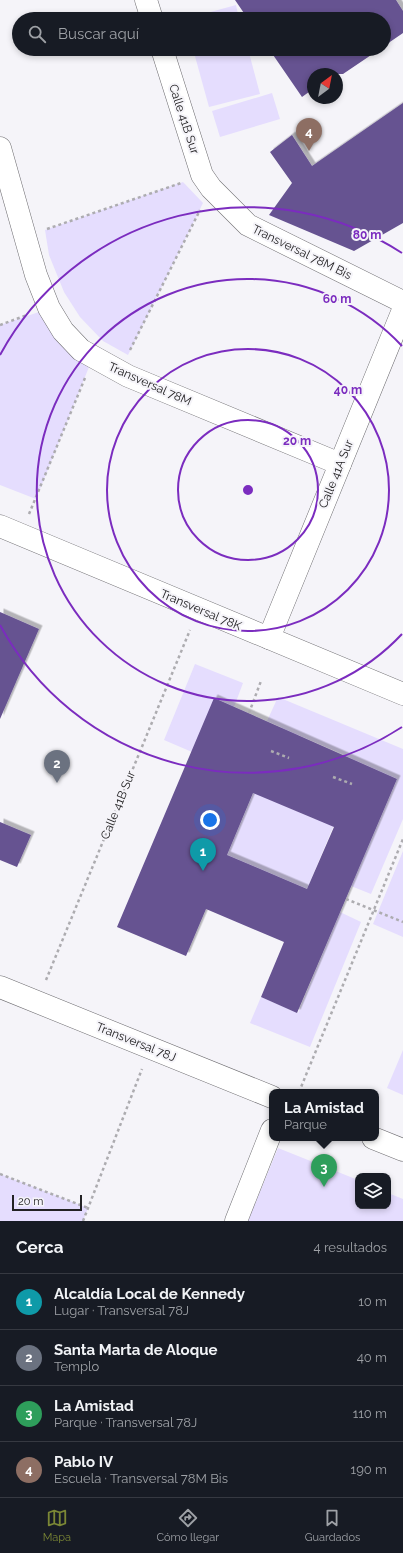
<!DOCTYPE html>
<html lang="es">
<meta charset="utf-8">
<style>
body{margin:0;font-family:Raleway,sans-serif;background:#20242c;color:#f1f3f6}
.controls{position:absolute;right:12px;bottom:12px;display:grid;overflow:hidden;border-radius:8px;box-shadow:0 2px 6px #0003}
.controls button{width:36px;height:36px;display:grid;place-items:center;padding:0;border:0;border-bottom:1px solid #363941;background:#171b24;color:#f1f3f6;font:20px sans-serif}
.compass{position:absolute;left:307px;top:68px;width:36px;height:36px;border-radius:50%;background:#171b24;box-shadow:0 2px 6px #0003;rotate:32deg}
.scale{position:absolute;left:12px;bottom:10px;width:70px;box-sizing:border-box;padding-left:4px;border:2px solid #232224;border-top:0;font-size:11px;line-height:14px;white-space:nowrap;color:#232224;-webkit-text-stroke:3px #f5f4f9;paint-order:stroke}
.you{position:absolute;left:210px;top:820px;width:14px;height:14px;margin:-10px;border:3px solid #fff;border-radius:50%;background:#1a73e8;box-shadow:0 0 0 6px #1a73e833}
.badge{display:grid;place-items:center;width:26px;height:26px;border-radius:50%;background:#7b8735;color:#fff;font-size:13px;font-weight:700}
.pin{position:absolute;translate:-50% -33px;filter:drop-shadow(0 1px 2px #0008)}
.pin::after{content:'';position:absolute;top:21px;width:14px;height:12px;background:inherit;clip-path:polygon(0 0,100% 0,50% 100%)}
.popup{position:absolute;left:269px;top:1089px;width:110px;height:52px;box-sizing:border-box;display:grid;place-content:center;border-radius:8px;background:#171b24;filter:drop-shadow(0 1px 3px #0005);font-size:13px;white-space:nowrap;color:#9ea1a6}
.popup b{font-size:15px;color:#f1f3f6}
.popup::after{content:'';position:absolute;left:50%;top:100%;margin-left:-8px;border:8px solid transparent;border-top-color:#171b24}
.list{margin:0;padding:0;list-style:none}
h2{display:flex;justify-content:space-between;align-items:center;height:52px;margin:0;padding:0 16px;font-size:17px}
h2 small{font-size:13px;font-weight:400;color:#9ea1a6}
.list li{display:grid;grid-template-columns:26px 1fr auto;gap:12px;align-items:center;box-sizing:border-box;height:56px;padding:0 16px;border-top:1px solid #363941}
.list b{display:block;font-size:15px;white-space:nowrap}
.list p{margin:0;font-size:13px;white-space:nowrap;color:#9ea1a6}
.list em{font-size:13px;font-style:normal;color:#9ea1a6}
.icon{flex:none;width:22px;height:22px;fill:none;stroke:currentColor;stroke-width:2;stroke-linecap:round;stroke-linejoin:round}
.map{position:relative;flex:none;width:403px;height:1221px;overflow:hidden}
.search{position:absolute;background:#171b24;box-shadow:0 2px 6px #0003;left:12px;right:12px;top:12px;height:44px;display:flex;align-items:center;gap:10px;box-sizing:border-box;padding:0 14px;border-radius:22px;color:#9ea1a6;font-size:15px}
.sheet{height:276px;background:#171b24}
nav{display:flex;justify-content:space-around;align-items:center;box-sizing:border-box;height:56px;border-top:1px solid #363941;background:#171b24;font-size:11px;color:#9ea1a6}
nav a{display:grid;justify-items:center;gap:2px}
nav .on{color:#7b8735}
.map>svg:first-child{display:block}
</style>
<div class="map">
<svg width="403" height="1221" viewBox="0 0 403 1221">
<defs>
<filter id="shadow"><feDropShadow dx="3.5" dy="-3.5" stdDeviation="0" flood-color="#0004"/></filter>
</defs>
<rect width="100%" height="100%" fill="#f5f4f9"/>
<g fill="#e5ddfe" fill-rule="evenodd">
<path d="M236 5 239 19H185Z"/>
<path d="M193 49H248L260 94 209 107Z"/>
<path d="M272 93 280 119 220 137 212 111Z"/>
<path d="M183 182 203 203 128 355 103 341 80 317 64 292 49 255 45 230Z"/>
<path d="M39 312C55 341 62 348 89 367L36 499 0 485V325Z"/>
<path d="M195 664 243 683 234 707 192 752 164 740Z"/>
<path d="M278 697 403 749V819L371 894 351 886 397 779 360 763 307 889 227 855 281 727 267 721ZM298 735 343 754 315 819 271 800Z"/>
<path d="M403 851V937L373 924Z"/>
<path d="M340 912 361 922 310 1047 250 1023 261 997 298 1013Z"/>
<path d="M403 1050V1095L387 1088Z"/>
<path d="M278 1148 358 1180V1206H388V1193L403 1199V1221H248Z"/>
<path d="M0 1174 88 1208 83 1221H0Z"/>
</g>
<g fill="#665291" fill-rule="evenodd" filter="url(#shadow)">
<path d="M235 0H396L403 11V33L384 46V19H248Z"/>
<path d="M269 49H380L343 74H313V89L302 97Z"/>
<path d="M403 103V223L354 251 269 215 292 183 270 152 292 135 312 166Z"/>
<path d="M0 612 39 629 0 719Z"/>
<path d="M214 698 397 779 297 1013 261 997 284 942 206 909 186 956 117 927ZM253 793 334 827 307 889 227 855Z"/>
<path d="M0 822 31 835 17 867 0 860Z"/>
</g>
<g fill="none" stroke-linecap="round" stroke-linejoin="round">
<g stroke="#6f6e72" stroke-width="23">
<g id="minor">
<path d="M146 0 152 19"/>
<path d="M162 49 202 175 211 188 248 225 403 302"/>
<path d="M0 148 36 275 49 308 63 331 81 350 128 376 340 464"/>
<path d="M0 526 403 694"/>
<path d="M269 638 403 310"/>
<path d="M0 987 272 1097"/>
<path d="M373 1138 403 1150"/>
<path d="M236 1221 272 1130"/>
</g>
</g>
<g stroke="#adacb0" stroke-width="2.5" stroke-dasharray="3 3" stroke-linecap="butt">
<path d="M47 229 181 183"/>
<path d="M0 325 27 315"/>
<path d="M130 350 200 210"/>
<path d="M29 514 85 378"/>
<path d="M249 713 261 681"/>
<path d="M271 751 289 758"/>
<path d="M333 777 352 784"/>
<path d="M346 899 403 922"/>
<path d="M46 980 190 630"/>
<path d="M299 1092 403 839"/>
<path d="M0 1174 88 1208"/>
<path d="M83 1221 142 1069"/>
</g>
<use href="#minor" stroke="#fff" stroke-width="22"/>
</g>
<g fill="none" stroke="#7b2cbf" stroke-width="2">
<circle cx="248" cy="490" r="70"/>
<circle cx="248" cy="490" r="141"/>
<path d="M402 634A211 211 0 1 1 402 346"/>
<path d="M402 727A282 282 0 0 1 0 625M0 355A282 282 0 0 1 402 253"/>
</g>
<g text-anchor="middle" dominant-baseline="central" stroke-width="4" stroke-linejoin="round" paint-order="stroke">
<g font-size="12" fill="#232224" stroke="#f5f4f9">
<text transform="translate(184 119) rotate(72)">Calle 41B Sur</text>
<text transform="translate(302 252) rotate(26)">Transversal 78M Bis</text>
<text transform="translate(150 384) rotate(24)">Transversal 78M</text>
<text transform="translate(336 474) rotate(-68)">Calle 41A Sur</text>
<text transform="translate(201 610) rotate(23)">Transversal 78K</text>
<text transform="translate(118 805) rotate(-68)">Calle 41B Sur</text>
<text transform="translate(136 1042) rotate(22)">Transversal 78J</text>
</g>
</g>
<circle cx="248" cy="490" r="6" fill="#7b2cbf" stroke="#f5f4f9" stroke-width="2"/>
<g font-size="12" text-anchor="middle" font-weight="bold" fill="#7b2cbf" stroke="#f5f4f9" stroke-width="4" stroke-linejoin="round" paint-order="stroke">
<text x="367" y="239">80 m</text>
<text x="337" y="303">60 m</text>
<text x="348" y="394">40 m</text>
<text x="297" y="445">20 m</text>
</g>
</svg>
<div class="controls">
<button><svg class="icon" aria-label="layers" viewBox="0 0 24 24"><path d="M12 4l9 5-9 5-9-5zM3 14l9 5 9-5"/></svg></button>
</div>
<svg class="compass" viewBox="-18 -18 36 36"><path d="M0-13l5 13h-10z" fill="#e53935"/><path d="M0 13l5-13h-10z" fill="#9ea1a6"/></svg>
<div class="scale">20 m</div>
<div class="you"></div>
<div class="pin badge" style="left:203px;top:871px;background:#0f9aa8">1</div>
<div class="pin badge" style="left:57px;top:783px;background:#6b7280">2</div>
<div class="pin badge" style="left:324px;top:1187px;background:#2e9e5b">3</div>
<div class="popup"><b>La Amistad</b>Parque</div>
<div class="pin badge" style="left:309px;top:151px;background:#8d6e63">4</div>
<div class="search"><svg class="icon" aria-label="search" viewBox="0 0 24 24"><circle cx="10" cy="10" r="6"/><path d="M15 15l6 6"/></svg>Buscar aquí</div>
</div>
<section class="sheet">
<h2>Cerca<small>4 resultados</small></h2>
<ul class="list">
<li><span class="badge" style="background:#0f9aa8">1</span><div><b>Alcaldía Local de Kennedy</b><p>Lugar · Transversal 78J</p></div><em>10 m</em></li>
<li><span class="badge" style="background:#6b7280">2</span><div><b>Santa Marta de Aloque</b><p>Templo</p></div><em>40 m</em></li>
<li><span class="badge" style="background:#2e9e5b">3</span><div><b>La Amistad</b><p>Parque · Transversal 78J</p></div><em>110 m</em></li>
<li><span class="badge" style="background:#8d6e63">4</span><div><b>Pablo IV</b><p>Escuela · Transversal 78M Bis</p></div><em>190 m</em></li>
</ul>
</section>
<nav>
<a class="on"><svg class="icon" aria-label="map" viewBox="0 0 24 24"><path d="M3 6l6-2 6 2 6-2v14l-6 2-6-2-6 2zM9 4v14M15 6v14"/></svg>Mapa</a>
<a><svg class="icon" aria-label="directions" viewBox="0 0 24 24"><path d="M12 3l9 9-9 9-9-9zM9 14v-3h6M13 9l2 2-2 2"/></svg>Cómo llegar</a>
<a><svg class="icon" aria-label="saved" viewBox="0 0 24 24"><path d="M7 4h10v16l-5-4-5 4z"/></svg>Guardados</a>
</nav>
